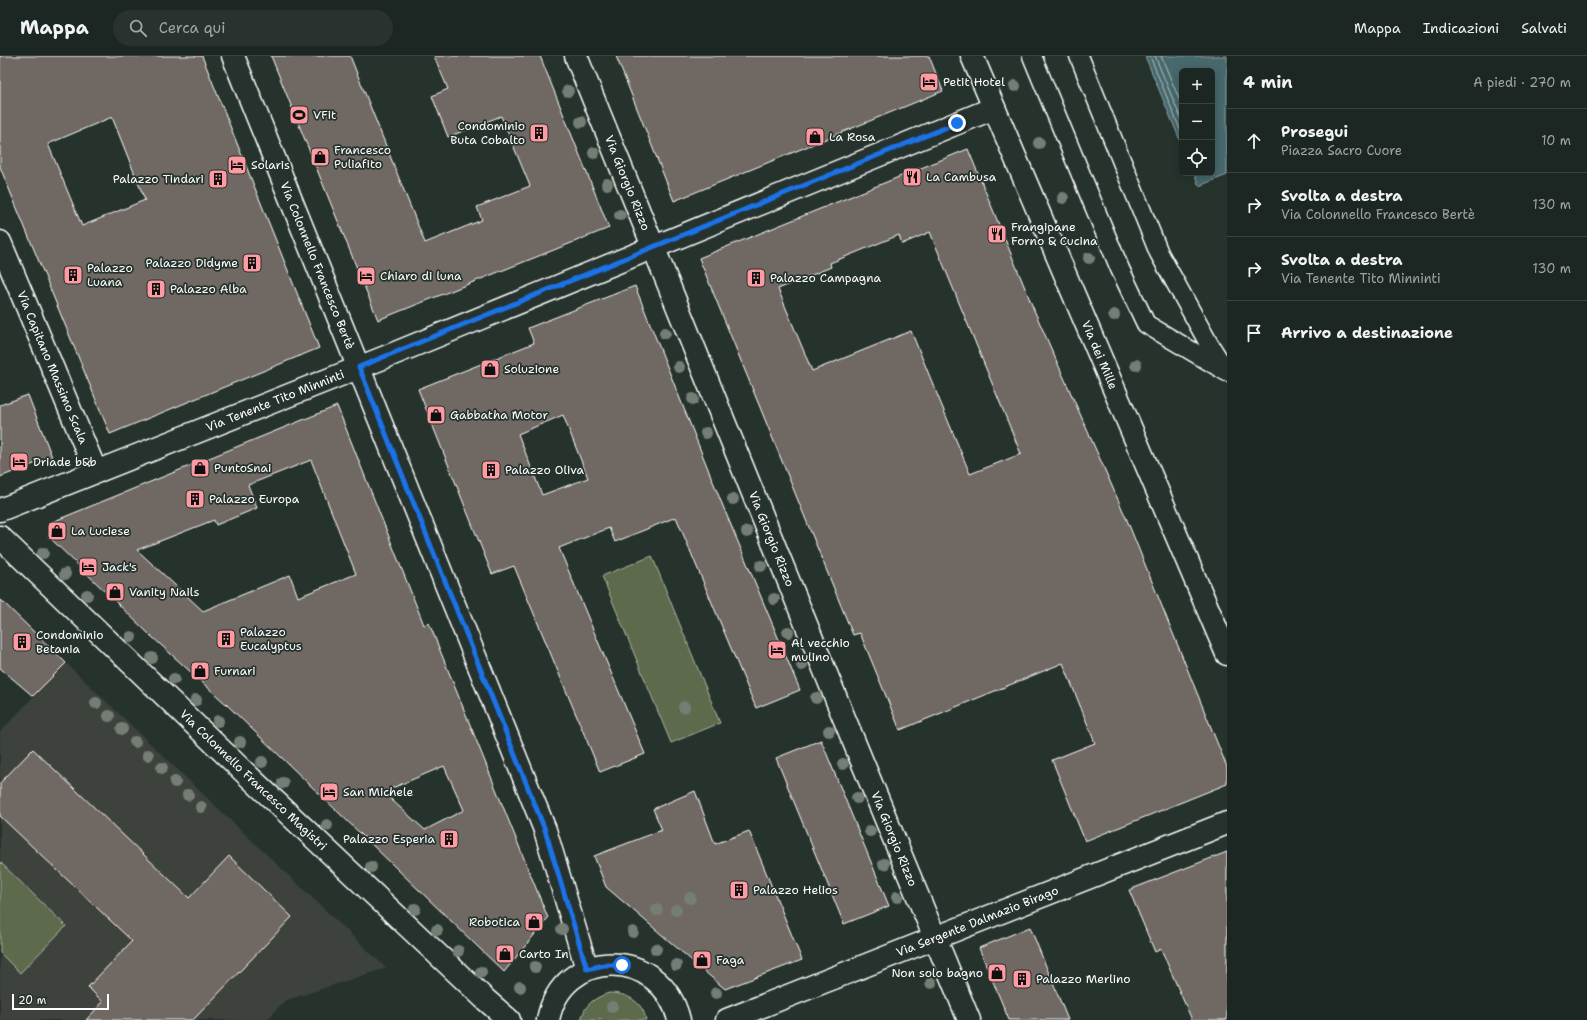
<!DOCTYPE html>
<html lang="it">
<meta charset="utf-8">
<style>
body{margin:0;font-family:"Shantell Sans",sans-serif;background:#29322f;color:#f1f3f6}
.controls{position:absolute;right:12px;top:12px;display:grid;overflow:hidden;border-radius:6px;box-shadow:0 2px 10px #0003}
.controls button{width:36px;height:36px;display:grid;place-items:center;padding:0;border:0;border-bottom:1px solid #3a4340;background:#1c2622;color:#f1f3f6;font:20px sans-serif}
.scale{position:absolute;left:12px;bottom:10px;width:97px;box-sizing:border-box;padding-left:4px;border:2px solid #fff;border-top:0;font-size:11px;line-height:14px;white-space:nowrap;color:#fff;-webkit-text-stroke:3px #26332d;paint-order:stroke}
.stop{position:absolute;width:12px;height:12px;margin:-9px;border:3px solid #1a73e8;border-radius:50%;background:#fff}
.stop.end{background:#1a73e8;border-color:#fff;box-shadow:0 1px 4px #0008}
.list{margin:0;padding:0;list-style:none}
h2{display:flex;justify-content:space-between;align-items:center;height:52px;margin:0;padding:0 16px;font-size:17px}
h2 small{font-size:13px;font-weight:400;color:#a0a5a5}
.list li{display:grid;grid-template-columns:26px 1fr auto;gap:12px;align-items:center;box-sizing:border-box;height:64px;padding:0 16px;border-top:1px solid #3a4340}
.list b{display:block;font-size:15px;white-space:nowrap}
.list p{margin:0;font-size:13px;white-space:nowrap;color:#a0a5a5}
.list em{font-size:13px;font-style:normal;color:#a0a5a5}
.icon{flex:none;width:22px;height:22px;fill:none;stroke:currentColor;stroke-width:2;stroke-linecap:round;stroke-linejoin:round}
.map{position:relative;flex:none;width:1227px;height:964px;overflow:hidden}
header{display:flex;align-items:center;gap:24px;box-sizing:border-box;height:56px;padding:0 20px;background:#1c2622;border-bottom:1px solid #3a4340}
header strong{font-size:19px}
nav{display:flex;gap:22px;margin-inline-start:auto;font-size:14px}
.search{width:280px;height:36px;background:#29322f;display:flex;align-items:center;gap:10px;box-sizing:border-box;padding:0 14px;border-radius:22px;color:#a0a5a5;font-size:15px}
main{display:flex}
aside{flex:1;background:#1c2622}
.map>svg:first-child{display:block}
</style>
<header>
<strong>Mappa</strong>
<div class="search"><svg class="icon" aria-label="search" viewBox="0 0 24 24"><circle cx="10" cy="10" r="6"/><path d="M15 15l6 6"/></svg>Cerca qui</div>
<nav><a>Mappa</a><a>Indicazioni</a><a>Salvati</a></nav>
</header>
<main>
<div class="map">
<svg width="1227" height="964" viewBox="0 0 1227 964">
<rect width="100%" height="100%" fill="#26332d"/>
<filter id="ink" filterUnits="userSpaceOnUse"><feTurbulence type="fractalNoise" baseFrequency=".025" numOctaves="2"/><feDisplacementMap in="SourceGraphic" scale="8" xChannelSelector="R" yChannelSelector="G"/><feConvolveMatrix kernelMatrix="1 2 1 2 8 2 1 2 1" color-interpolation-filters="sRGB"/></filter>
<g filter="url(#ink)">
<path fill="#3c433d" d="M66 607 226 760 386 912 284 945 267 964H0V676Z"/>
<g fill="#5d6a4b" stroke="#aeb4a5">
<path d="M652 500 720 667 671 687 602 520Z"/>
<path d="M0 806 66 870 20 917 0 897Z"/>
<path d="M609 937C626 937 643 945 646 964H581C585 948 594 942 609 937Z"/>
</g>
<path fill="#46686c" stroke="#90a4a7" d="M1145 0H1227V119L1199 130 1194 117H1212V15H1182V89Z"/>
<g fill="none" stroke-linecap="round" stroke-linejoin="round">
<g stroke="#b5c3c4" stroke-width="1">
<path d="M1150 0 1182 78"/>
<path d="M1155 0 1182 65"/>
<path d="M1161 0 1182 50"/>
</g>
</g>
<g fill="#706863" stroke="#fff" fill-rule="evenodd">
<path d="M0 0H202L319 292 110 378 0 111ZM112 61 145 144 82 170 48 88Z"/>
<path d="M271 0H350L425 187 482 164 477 151 530 130 501 60 448 81 432 40 448 33 434 0H540L609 172 378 264Z"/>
<path d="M616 0H929L943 35 674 145Z"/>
<path d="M968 93 1034 254 1127 464 1227 711V728L1085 785 1052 704 1095 687 1063 607 900 674 860 577 853 579 699 202ZM930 176 1021 398 970 418 911 275 812 315 778 233 831 211 830 207 899 179 902 188Z"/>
<path d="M635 230 720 443 800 634 756 652 676 461 615 486 609 472 559 492 645 698 600 716 514 510 492 518 418 333 534 287 528 272ZM563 359 588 422 542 439 518 378Z"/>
<path d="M28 339 52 401 0 421V349Z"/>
<path d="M337 350 424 569 429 567 548 862 504 916 226 648 150 579 49 481 52 466ZM311 404 356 518 298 541 290 519 203 555 137 494 214 464 216 469 257 452 248 429ZM444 710 464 754 425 774 383 736Z"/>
<path d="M0 543 66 607 33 640 0 612Z"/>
<path d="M821 684 889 850 844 868 776 702Z"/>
<path d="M33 693 189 842 229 800 292 861 193 964H86L103 946 88 931 132 885 0 760V727Z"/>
<path d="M695 735 715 788 749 775 802 904 725 933 606 831 594 800 662 774 653 753Z"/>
<path d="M1227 796V964H1192L1161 893 1155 896 1129 834Z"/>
<path d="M1030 871 1068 964H1009L979 892Z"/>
</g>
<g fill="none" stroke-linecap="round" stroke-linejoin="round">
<g stroke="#fff" stroke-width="21">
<g id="service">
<path d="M1032 0 1120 213 1146 268 1227 316"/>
<path d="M1079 0 1159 197 1209 288 1224 312"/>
</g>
</g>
<g stroke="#fff" stroke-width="25">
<path id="minor" d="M548 964C562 890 661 890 679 964"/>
</g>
<g stroke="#fff" stroke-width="25">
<g id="tertiary">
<path id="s1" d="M233 0 545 774 587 913"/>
<path id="s2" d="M576 0 842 657 969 964"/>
<path id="s3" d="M0 186 96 416"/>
<path id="s4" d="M0 454 388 300 994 52"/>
<path id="s5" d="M0 481 241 713 486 944 509 964"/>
<path id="s6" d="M727 964 1227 767"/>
</g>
</g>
<g stroke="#fff" stroke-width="25">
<g id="secondary">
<path id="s7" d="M972 0 1227 598"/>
</g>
</g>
<use href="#service" stroke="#26332d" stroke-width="18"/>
<use href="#minor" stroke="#26332d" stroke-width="22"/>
<use href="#tertiary" stroke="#26332d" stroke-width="22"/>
<use href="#secondary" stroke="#26332d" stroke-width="22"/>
</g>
<g fill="#757e74">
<circle cx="1015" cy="30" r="6"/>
<circle cx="568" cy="35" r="6"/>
<circle cx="581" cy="66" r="6"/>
<circle cx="1039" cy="87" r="6"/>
<circle cx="594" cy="97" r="6"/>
<circle cx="607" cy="128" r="6"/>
<circle cx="1063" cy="142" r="6"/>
<circle cx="620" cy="159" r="6"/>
<circle cx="1089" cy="202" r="6"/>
<circle cx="1114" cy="259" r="6"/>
<circle cx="665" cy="277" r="6"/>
<circle cx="1136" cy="309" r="6"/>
<circle cx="679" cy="311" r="6"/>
<circle cx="693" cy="343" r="6"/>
<circle cx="706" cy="377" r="6"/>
<circle cx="733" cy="443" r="6"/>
<circle cx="747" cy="476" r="6"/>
<circle cx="43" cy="497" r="6"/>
<circle cx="761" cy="510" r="6"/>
<circle cx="65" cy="518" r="6"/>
<circle cx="87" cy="539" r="6"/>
<circle cx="774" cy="543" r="6"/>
<circle cx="788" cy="576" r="6"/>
<circle cx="131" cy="581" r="6"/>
<circle cx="152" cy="602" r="6"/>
<circle cx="802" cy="609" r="6"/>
<circle cx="174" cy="623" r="6"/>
<circle cx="816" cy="642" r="6"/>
<circle cx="196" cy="644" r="6"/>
<circle cx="96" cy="647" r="6"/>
<circle cx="684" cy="651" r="6"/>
<circle cx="109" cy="660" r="6"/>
<circle cx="218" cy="665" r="6"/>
<circle cx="122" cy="673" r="6"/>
<circle cx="829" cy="675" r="6"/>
<circle cx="135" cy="686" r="6"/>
<circle cx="240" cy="686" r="6"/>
<circle cx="148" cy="699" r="6"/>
<circle cx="262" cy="706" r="6"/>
<circle cx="843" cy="708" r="6"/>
<circle cx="162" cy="712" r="6"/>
<circle cx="175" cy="726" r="6"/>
<circle cx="283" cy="727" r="6"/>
<circle cx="188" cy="739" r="6"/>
<circle cx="857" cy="742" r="6"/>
<circle cx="201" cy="751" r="6"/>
<circle cx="327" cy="769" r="6"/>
<circle cx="870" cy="775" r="6"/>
<circle cx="884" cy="808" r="6"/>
<circle cx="371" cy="811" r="6"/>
<circle cx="897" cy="841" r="6"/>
<circle cx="690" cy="842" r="6"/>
<circle cx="415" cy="853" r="6"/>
<circle cx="657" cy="854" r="6"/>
<circle cx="676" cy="854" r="6"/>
<circle cx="562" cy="873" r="6"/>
<circle cx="437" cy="874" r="6"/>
<circle cx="633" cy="876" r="6"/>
<circle cx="656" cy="893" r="6"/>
<circle cx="458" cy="895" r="6"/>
<circle cx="676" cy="909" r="6"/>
<circle cx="535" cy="911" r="6"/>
<circle cx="481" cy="916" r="6"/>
<circle cx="931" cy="927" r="6"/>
<circle cx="520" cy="931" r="6"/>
<circle cx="716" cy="937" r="6"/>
<circle cx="612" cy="951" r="6"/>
</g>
</g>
<g fill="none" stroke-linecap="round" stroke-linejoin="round" filter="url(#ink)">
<path stroke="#1a73e8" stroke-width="5" d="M622 909H604L587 913 545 774 359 311 957 67"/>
</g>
<defs>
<g id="hotel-square" transform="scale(1)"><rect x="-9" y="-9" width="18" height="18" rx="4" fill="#ff9aa2" stroke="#26332d"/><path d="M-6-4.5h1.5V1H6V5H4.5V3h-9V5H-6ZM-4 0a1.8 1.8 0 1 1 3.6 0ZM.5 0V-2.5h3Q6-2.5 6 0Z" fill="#111"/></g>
<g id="stadium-square" transform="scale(1)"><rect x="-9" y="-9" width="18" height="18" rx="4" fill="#ff9aa2" stroke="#26332d"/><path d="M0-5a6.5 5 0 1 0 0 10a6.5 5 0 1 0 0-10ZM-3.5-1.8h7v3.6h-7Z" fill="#111"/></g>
<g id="building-square" transform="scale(1)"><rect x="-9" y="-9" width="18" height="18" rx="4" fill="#ff9aa2" stroke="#26332d"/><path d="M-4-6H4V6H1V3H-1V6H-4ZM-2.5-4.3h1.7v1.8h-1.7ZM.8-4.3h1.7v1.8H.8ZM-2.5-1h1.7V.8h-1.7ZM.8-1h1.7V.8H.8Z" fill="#111"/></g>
<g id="shop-square" transform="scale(1)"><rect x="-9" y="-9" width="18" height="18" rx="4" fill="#ff9aa2" stroke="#26332d"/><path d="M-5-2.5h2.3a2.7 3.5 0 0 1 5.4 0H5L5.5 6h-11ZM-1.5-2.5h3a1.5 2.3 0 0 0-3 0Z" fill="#111"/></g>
<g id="restaurant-square" transform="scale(1)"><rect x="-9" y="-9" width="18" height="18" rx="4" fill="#ff9aa2" stroke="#26332d"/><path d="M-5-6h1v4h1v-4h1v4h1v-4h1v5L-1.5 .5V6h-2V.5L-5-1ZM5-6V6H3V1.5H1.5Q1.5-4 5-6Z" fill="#111"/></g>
</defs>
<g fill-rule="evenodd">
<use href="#hotel-square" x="929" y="26"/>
<use href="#stadium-square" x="299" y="59"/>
<use href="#building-square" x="539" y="77"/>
<use href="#shop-square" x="815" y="81"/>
<use href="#shop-square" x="320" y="101"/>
<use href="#hotel-square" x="237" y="109"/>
<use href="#restaurant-square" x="912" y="121"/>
<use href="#building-square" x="218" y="123"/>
<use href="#restaurant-square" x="997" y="178"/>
<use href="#building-square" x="252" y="207"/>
<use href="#building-square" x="73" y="219"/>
<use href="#hotel-square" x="366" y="220"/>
<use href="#building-square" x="756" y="222"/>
<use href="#building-square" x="156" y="233"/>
<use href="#shop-square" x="490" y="313"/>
<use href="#shop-square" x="436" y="359"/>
<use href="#hotel-square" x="19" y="406"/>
<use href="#shop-square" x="200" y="412"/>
<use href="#building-square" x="491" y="414"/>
<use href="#building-square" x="195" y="443"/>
<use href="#shop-square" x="57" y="475"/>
<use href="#hotel-square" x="88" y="511"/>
<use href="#shop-square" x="115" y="536"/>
<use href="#building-square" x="226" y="583"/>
<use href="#building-square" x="22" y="586"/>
<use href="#hotel-square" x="777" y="594"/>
<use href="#shop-square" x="200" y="615"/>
<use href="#hotel-square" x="329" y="736"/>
<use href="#building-square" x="449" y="783"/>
<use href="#building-square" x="739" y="834"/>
<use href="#shop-square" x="534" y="866"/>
<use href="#shop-square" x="505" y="898"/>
<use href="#shop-square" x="702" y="904"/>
<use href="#shop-square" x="997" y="917"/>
<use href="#building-square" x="1022" y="923"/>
</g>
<g text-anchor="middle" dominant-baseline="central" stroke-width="3.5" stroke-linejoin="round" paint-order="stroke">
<g font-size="12" fill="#fff" stroke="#26332d" text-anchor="start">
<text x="943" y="26">Petit Hotel</text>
<text x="313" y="59">VFit</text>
<text x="525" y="70" text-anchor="end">Condominio<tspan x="525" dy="14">Buta Cobalto</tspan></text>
<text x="829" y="81">La Rosa</text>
<text x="334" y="94">Francesco<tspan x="334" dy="14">Puliafito</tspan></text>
<text x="251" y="109">Solaris</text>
<text x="926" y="121">La Cambusa</text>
<text x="204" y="123" text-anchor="end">Palazzo Tindari</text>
<text x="1011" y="171">Frangipane<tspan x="1011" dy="14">Forno &amp; Cucina</tspan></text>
<text x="238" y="207" text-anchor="end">Palazzo Didyme</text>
<text x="87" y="212">Palazzo<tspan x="87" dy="14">Luana</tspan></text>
<text x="380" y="220">Chiaro di luna</text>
<text x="770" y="222">Palazzo Campagna</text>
<text x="170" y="233">Palazzo Alba</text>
<text x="504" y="313">Soluzione</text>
<text x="450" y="359">Gabbatha Motor</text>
<text x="33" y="406">Driade b&amp;b</text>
<text x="214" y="412">PuntoSnai</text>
<text x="505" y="414">Palazzo Oliva</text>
<text x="209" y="443">Palazzo Europa</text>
<text x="71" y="475">La Luciese</text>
<text x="102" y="511">Jack's</text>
<text x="129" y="536">Vanity Nails</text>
<text x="240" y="576">Palazzo<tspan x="240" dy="14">Eucalyptus</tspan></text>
<text x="36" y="579">Condominio<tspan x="36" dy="14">Betania</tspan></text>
<text x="791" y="587">Al vecchio<tspan x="791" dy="14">mulino</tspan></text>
<text x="214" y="615">Furnari</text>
<text x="343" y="736">San Michele</text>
<text x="435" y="783" text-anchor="end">Palazzo Esperia</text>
<text x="753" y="834">Palazzo Helios</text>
<text x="520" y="866" text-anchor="end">Robotica</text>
<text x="519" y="898">Carto In</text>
<text x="716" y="904">Faga</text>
<text x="983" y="917" text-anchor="end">Non solo bagno</text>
<text x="1036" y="923">Palazzo Merlino</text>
</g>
<g font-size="12" fill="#fff" stroke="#26332d">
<text stroke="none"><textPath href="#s2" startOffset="137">Via Giorgio Rizzo</textPath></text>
<text stroke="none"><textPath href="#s1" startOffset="226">Via Colonnello Francesco Bertè</textPath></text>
<text stroke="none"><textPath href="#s7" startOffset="325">Via dei Mille</textPath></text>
<text stroke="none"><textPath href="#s3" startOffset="136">Via Capitano Massimo Scala</textPath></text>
<text stroke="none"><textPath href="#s4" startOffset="296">Via Tenente Tito Minninti</textPath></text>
<text stroke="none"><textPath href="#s2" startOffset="521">Via Giorgio Rizzo</textPath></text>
<text stroke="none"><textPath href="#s5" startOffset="351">Via Colonnello Francesco Magistri</textPath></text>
<text stroke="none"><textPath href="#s2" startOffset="845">Via Giorgio Rizzo</textPath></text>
<text stroke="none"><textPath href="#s6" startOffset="269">Via Sergente Dalmazio Birago</textPath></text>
</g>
</g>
</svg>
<div class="controls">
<button>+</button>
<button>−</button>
<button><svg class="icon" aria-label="locate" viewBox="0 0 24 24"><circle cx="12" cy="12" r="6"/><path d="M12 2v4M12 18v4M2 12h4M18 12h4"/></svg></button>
</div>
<div class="scale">20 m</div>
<div class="stop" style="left:622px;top:909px"></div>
<div class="stop end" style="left:957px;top:67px"></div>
</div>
<aside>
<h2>4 min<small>A piedi · 270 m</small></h2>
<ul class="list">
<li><svg class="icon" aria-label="ahead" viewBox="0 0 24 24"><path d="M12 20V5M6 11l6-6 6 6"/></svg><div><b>Prosegui</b><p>Piazza Sacro Cuore</p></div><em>10 m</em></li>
<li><svg class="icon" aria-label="right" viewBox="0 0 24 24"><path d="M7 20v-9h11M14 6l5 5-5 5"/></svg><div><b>Svolta a destra</b><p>Via Colonnello Francesco Bertè</p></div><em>130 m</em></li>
<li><svg class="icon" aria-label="right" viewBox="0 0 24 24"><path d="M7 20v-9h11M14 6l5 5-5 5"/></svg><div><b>Svolta a destra</b><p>Via Tenente Tito Minninti</p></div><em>130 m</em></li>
<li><svg class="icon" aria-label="arrive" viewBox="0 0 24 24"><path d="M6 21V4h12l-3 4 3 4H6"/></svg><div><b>Arrivo a destinazione</b></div></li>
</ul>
</aside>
</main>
